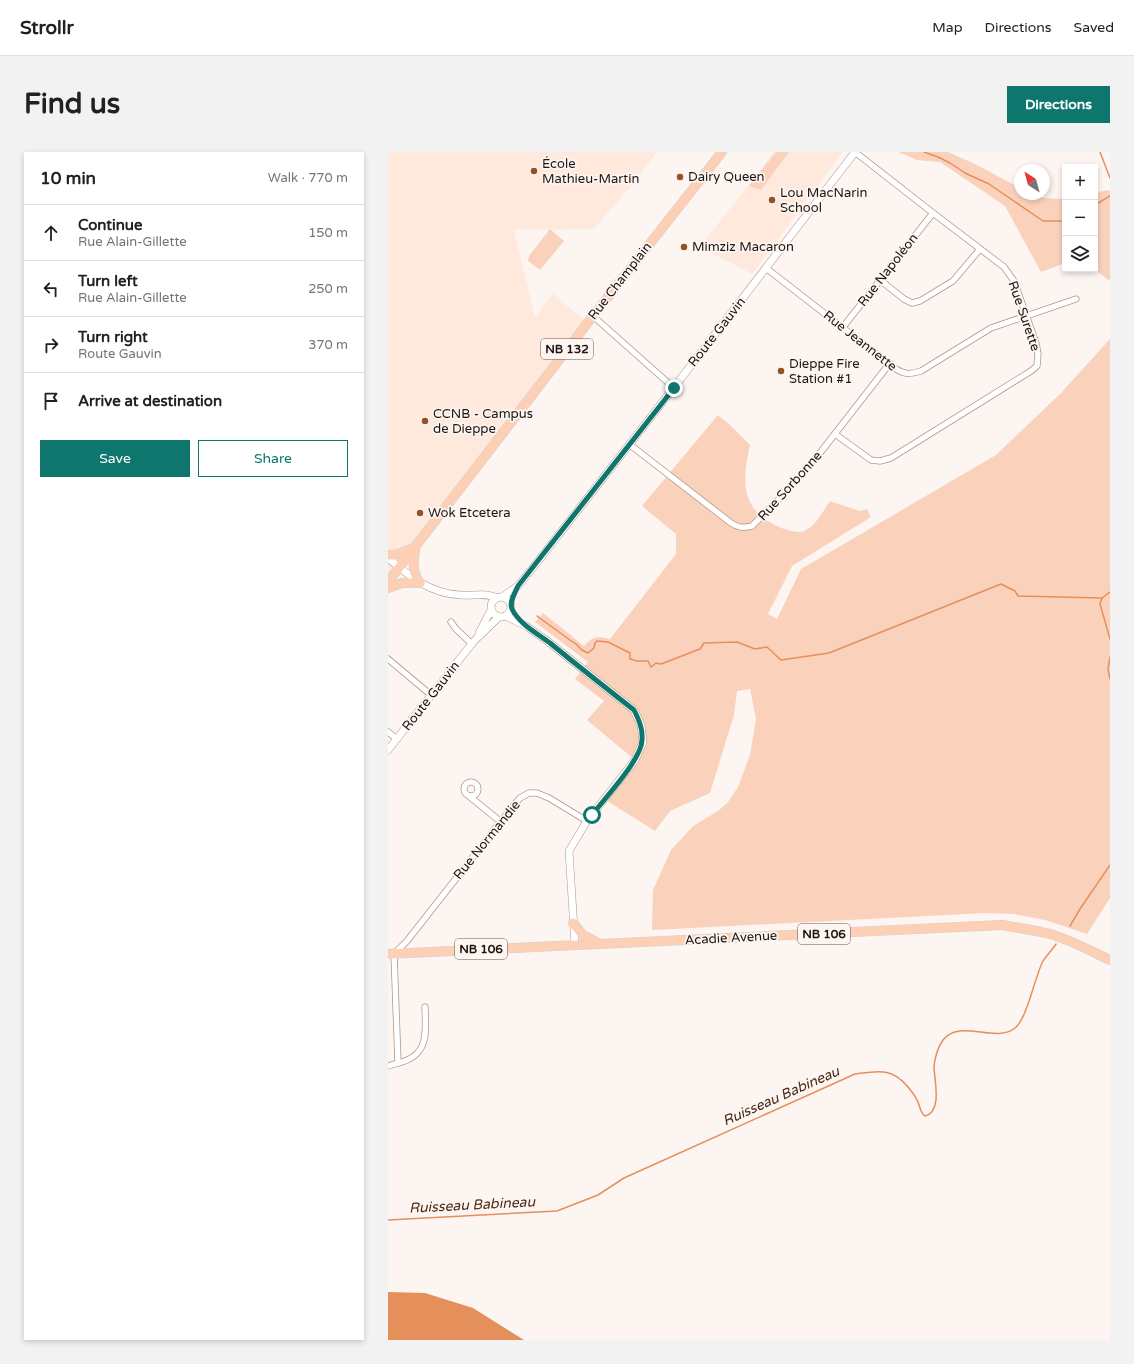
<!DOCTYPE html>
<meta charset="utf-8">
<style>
body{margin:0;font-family:"Varela Round",sans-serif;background:#f2f2f2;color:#202124}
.controls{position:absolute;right:12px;top:12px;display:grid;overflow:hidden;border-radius:0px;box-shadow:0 2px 6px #0003}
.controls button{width:36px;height:36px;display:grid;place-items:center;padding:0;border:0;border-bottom:1px solid #e0e0e0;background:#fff;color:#202124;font:20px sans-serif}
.compass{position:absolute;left:626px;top:12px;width:36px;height:36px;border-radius:50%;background:#fff;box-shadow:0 2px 6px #0003;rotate:324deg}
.stop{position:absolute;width:12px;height:12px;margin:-9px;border:3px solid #0f766e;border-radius:50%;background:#fff}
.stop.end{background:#0f766e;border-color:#fff;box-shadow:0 1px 4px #0008}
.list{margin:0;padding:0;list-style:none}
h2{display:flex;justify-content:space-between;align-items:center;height:52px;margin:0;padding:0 16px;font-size:17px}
h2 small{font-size:13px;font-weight:400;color:#757577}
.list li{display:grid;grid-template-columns:26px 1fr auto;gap:12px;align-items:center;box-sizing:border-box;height:56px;padding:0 16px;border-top:1px solid #e0e0e0}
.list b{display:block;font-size:15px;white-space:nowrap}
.list p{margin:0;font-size:13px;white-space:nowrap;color:#757577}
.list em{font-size:13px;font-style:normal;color:#757577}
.actions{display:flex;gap:8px;padding:12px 16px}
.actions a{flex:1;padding:9px 0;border:1px solid #0f766e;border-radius:0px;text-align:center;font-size:14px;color:#0f766e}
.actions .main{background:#0f766e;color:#fff}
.icon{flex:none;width:22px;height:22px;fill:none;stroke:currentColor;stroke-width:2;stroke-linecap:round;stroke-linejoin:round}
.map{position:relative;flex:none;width:722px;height:1188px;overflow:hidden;border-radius:0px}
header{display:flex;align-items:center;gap:24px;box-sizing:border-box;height:56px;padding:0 20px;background:#fff;border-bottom:1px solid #e0e0e0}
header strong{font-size:19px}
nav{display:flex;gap:22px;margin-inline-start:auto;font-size:14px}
.intro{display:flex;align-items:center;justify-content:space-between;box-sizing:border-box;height:96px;padding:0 24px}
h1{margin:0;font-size:28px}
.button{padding:10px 18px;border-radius:0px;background:#0f766e;color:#fff;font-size:14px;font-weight:700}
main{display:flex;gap:24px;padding:0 24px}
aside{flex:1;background:#fff;border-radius:0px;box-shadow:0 2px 6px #0003}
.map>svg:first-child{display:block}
</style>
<header>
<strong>Strollr</strong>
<nav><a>Map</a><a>Directions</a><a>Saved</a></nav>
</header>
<div class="intro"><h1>Find us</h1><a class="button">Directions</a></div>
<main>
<aside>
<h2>10 min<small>Walk · 770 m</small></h2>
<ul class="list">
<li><svg class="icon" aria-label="ahead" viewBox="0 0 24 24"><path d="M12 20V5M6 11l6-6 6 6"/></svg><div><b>Continue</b><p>Rue Alain-Gillette</p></div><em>150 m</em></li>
<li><svg class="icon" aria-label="left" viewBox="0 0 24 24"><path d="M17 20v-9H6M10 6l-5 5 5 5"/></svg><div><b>Turn left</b><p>Rue Alain-Gillette</p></div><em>250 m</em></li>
<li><svg class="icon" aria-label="right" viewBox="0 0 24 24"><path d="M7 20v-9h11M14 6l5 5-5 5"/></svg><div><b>Turn right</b><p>Route Gauvin</p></div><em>370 m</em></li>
<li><svg class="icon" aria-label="arrive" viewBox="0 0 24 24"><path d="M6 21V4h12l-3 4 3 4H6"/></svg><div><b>Arrive at destination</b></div></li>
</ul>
<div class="actions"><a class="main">Save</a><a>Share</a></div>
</aside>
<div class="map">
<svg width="722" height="1188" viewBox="0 0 722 1188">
<rect width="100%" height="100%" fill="#fcf5f2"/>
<g fill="#ffe9dc">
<path d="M0 0H269L243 34 206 77 126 78 147 165 165 142 196 168 27 395 0 430Z"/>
<path d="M386 0H455L364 122 312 95Z"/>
</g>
<g fill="#fad2bc">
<path d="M388 0H401L373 38 361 34Z"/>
<path d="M510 0H560L587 12 632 36V42H646L655 46 677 47V111L653 120 617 54 552 10 529 8Z"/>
<path d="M720 38 722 39V129L706 117H707V43L711 40Z"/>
<path d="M162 77 176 89 152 118 140 109 141 104Z"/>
<path d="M722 187V746L699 782 657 768 626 762 597 761 264 778 265 738 283 698 305 674 330 659 340 650 350 635 362 603 368 567 362 537 349 539 346 563 322 641 282 659 267 679 216 647 247 608 199 568 216 549 187 527 200 510 147 470 155 461 196 494C204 484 210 484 222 487L288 402V382L254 354 330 263 341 272 362 293C354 328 352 357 389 374 396 377 409 382 416 379 428 374 435 359 442 349L472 359 479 357 483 365 404 414 380 462 389 467 413 417 608 303 672 242Z"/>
</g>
<path fill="#e58f5b" d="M0 1140 37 1141 85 1156 136 1188H0Z"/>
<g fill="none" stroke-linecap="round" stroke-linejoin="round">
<g stroke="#e58f5b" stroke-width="1.5">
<path d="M536 0 550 5 562 11 577 21 601 32 655 69H677"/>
<path d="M712 0 722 26"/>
<path d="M707 53 722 44"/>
<path d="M714 446 712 452 722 487"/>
<path d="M149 464 182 488 188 492 194 498 200 501 206 496 207 491 209 489 220 490 242 501V507L249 509H260L263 515 268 511 273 512 312 497 316 491 349 490 367 497 379 495 393 508 441 501 613 432 627 439 630 444 714 446 722 440"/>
<path d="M722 505 720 517 722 527"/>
<path d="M682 774 692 757 722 713"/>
<path d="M0 1068 169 1059 210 1043 236 1026 467 922C489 919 504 915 520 935 523 939 527 943 529 948 532 953 532 961 537 964 555 959 546 928 546 914 547 906 550 895 555 888 572 866 607 892 627 876 639 867 647 824 655 809 659 803 664 798 668 792"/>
</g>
<g stroke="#b19586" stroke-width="7">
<g id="minor">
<path d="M378 116 508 217C517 223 523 222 533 219L603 176 688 147"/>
<path d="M492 128 516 147 524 151 532 149 565 129 592 97"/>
<path d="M205 164 286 236"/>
<path d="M455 175 545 61"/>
<path d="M447 282 483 308 492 309 503 306 643 219 649 214 650 202 648 191 626 129 616 115 545 61 467 0"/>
<path d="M241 292 343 371C350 376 355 376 364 374L402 336 432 301 502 211"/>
<path d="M63 470 68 477 84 492"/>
<path d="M0 507 43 543"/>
<path d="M0 580 9 587"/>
<circle cx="83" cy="637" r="7"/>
<path d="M81 644 113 670"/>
<path d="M10 911C41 904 38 881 37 855"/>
<path d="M0 914 10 911 6 802 19 789 125 654 132 646 141 641H149L161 646 199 669"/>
</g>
</g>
<g stroke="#b19586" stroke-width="8">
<g id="tertiary">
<path d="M0 406C22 425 43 442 73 443 85 444 97 440 109 446"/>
<circle cx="113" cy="455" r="10"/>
<path d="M114 445 130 434 147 413 291 229 467 0"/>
<path d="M118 464 138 474 158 488 246 558 253 573 255 590 247 608 199 669 181 699 187 793"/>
<path d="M91 481 103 458"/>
<path d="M0 598 86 489 111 465"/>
</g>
</g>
<g stroke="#d2d0cf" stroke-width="10">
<g id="primary">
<path d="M27 397C26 412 23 418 32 431"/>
<path d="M0 403H7L26 396"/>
<path d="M0 430 205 164 334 0"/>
<path d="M0 436 14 431H32"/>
<path d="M185 771 195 783 212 792"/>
<path d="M0 802 614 773C630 776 646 778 662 782 683 788 703 799 722 808"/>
</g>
</g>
<use href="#minor" stroke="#fff" stroke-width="5.5"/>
<use href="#tertiary" stroke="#fff" stroke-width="7"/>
<use href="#primary" stroke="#fdd0b6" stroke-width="9"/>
</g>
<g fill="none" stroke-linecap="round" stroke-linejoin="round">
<path stroke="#0f766e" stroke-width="5" d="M204 663C216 647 254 607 254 588 255 577 251 568 246 558 218 536 190 514 162 491 149 481 132 473 124 457 121 450 127 441 130 434L286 236"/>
</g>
<g fill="#965125" stroke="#fcf5f2" stroke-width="1.5">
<circle cx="146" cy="19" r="4"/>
<circle cx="292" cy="25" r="4"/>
<circle cx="384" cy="48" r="4"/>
<circle cx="296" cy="95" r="4"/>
<circle cx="393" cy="219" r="4"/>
<circle cx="37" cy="269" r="4"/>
<circle cx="32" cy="361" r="4"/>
</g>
<g text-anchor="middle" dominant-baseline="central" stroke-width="3.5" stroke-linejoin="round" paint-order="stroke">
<g fill="#fcf5f2" stroke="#615853" stroke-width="1">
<rect x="153" y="187" width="52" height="20" rx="3"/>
<rect x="410" y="772" width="52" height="20" rx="3"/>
<rect x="67" y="787" width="52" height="20" rx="3"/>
</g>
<g font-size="12" font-weight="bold" fill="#1f150f">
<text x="179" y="197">NB 132</text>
<text x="436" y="782">NB 106</text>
<text x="93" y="797">NB 106</text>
</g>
<g font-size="13" fill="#1f150f" stroke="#fcf5f2" text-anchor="start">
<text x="154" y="12">École<tspan x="154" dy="15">Mathieu-Martin</tspan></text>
<text x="300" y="25">Dairy Queen</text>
<text x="392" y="41">Lou MacNarin<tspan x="392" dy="15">School</tspan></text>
<text x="304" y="95">Mimziz Macaron</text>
<text x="401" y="212">Dieppe Fire<tspan x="401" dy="15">Station #1</tspan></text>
<text x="45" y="262">CCNB - Campus<tspan x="45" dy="15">de Dieppe</tspan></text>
<text x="40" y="361">Wok Etcetera</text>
</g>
<g font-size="13" fill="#1f150f" stroke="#fcf5f2">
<text transform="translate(500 118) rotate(-52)">Rue Napoléon</text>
<text transform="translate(232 129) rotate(-52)">Rue Champlain</text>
<text transform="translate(636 164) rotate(71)">Rue Surette</text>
<text transform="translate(329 180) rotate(-52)">Route Gauvin</text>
<text transform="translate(472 189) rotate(38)">Rue Jeannette</text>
<text transform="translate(402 334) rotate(-48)">Rue Sorbonne</text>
<text transform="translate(43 544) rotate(-52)">Route Gauvin</text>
<text transform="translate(99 688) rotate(-51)">Rue Normandie</text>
<text transform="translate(343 786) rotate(-3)">Acadie Avenue</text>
</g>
<g font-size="14" font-style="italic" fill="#4c2914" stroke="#fcf5f2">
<text transform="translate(393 944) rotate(-24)">Ruisseau Babineau</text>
<text transform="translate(84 1053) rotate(-3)">Ruisseau Babineau</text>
</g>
</g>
</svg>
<div class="controls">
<button>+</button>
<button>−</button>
<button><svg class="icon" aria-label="layers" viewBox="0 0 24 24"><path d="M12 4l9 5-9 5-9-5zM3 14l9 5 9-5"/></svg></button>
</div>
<svg class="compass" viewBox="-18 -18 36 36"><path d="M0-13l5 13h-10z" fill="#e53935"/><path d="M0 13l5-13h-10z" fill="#757577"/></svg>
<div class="stop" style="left:204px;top:663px"></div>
<div class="stop end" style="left:286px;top:236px"></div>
</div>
</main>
